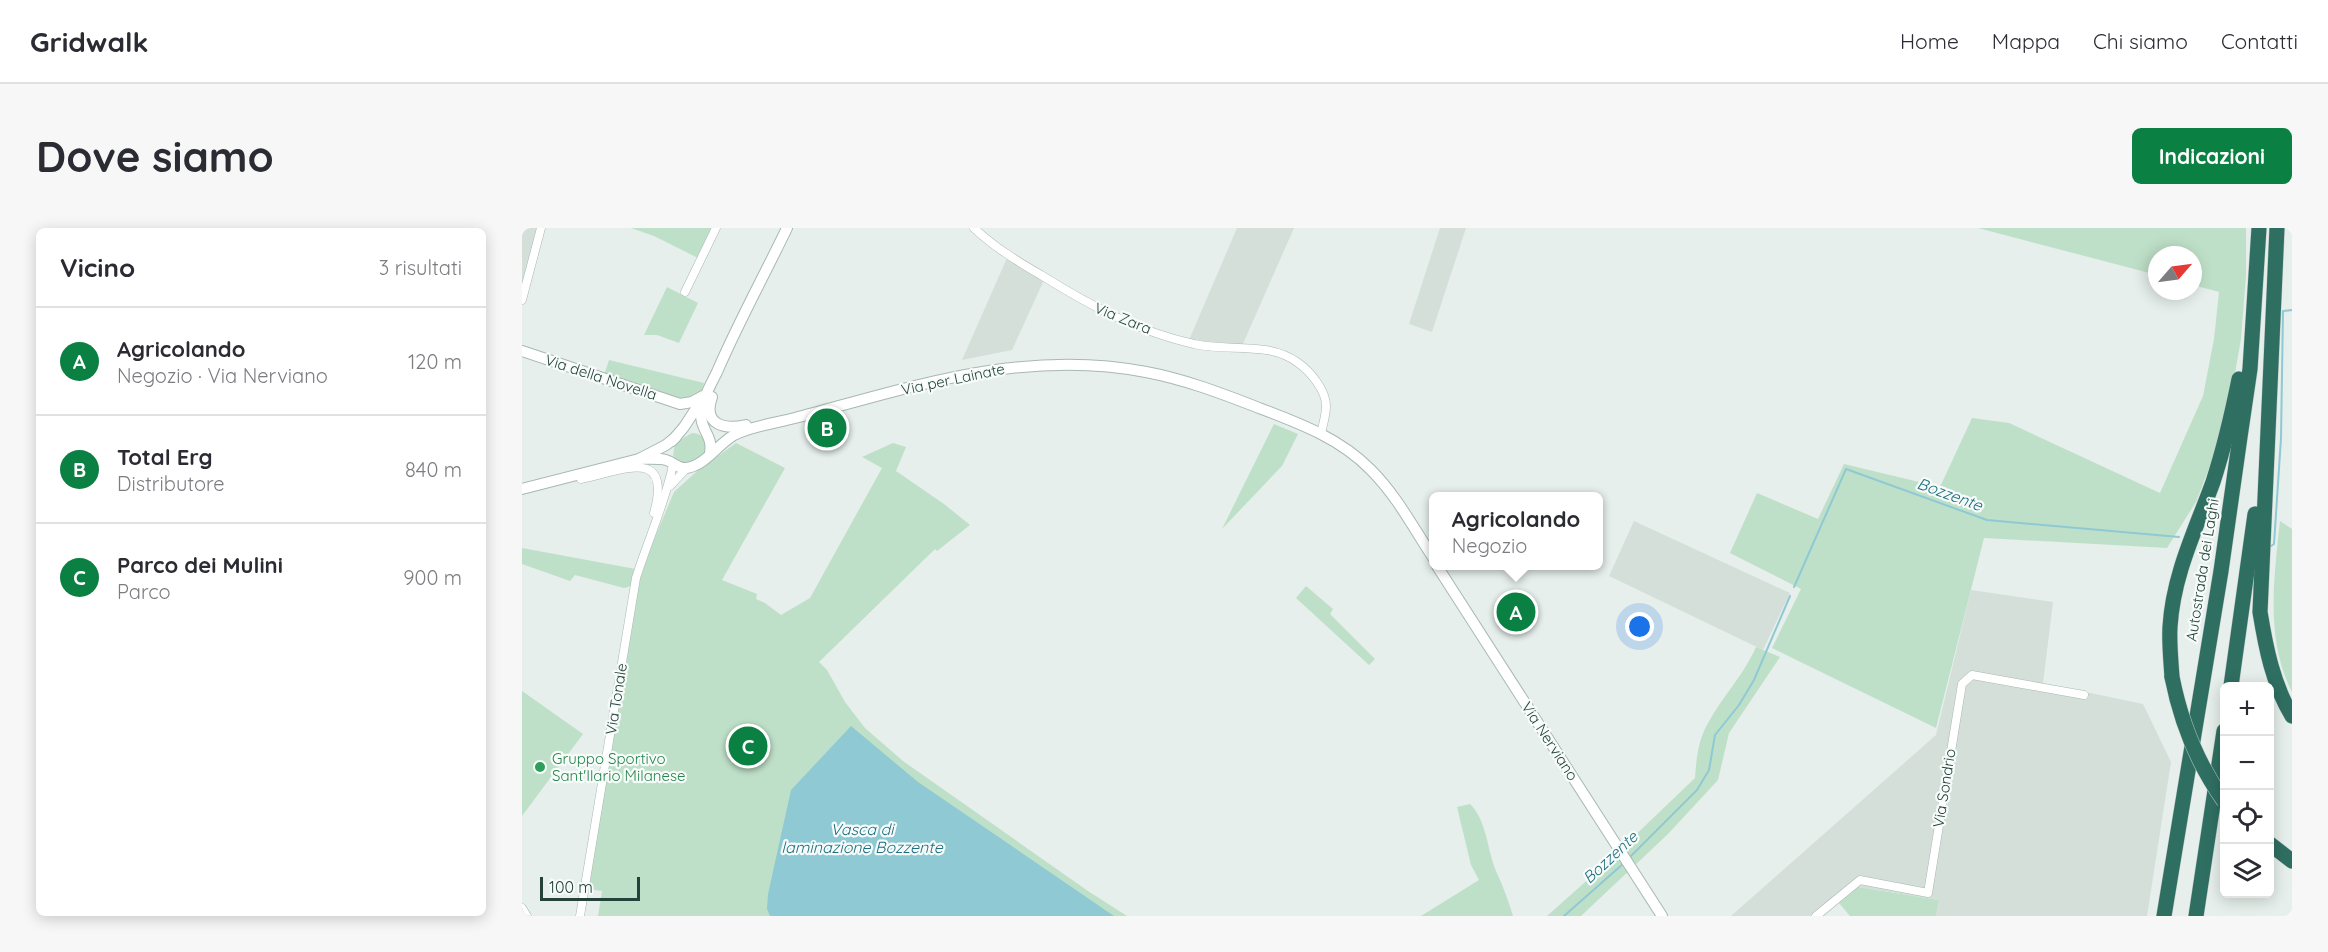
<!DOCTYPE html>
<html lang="it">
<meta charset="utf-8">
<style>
body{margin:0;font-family:Quicksand,sans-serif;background:#f7f7f7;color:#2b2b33}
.controls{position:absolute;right:18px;bottom:18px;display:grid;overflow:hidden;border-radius:9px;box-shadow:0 3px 15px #0003}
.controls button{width:54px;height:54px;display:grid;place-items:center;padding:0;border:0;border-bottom:2px solid #e1e1e2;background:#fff;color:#2b2b33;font:30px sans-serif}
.compass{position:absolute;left:1626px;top:18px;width:54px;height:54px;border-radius:50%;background:#fff;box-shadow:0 3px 15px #0003;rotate:62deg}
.scale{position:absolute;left:18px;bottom:15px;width:100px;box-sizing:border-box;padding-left:6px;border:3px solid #24423a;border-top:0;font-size:16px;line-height:21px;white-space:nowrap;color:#24423a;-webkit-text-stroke:4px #f7fbf9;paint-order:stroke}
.you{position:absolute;left:1118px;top:399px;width:21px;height:21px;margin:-15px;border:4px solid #fff;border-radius:50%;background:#1a73e8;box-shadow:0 0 0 9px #1a73e833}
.badge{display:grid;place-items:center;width:39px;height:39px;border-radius:50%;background:#0b8043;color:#fff;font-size:20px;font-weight:700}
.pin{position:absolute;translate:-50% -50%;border:3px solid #fff;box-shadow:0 2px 6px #0006}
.popup{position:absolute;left:907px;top:264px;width:174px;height:78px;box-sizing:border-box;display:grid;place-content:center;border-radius:9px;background:#fff;filter:drop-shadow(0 2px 4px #0005);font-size:20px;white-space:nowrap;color:#7c7c81}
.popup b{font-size:22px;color:#2b2b33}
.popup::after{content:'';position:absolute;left:50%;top:100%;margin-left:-12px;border:12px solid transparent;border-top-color:#fff}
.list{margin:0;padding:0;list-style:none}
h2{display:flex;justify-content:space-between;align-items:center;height:78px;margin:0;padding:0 24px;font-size:26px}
h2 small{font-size:20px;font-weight:400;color:#7c7c81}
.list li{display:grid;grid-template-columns:39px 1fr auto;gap:18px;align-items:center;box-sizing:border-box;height:108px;padding:0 24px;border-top:2px solid #e1e1e2}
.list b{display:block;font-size:22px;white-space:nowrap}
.list p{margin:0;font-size:20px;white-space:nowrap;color:#7c7c81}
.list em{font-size:20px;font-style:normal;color:#7c7c81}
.icon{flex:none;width:33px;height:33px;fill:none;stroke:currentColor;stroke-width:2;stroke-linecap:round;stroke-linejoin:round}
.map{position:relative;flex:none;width:1770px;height:688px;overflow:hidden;border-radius:9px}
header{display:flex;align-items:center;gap:36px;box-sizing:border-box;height:84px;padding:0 30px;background:#fff;border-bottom:2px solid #e1e1e2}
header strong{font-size:28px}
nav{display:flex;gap:33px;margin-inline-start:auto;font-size:21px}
.intro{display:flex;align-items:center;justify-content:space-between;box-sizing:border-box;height:144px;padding:0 36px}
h1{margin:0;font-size:42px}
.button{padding:15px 27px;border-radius:9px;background:#0b8043;color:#fff;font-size:21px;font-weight:700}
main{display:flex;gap:36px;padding:0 36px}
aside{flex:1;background:#fff;border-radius:9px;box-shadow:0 3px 15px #0003}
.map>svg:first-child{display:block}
</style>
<header>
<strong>Gridwalk</strong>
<nav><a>Home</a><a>Mappa</a><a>Chi siamo</a><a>Contatti</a></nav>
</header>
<div class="intro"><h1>Dove siamo</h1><a class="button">Indicazioni</a></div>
<main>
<aside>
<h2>Vicino<small>3 risultati</small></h2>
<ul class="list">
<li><span class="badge">A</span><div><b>Agricolando</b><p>Negozio · Via Nerviano</p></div><em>120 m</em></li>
<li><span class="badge">B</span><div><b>Total Erg</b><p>Distributore</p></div><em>840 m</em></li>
<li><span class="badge">C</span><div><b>Parco dei Mulini</b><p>Parco</p></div><em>900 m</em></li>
</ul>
</aside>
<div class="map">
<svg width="1770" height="688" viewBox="0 0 1770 688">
<rect width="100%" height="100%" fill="#e6efeb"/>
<g fill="#d4dfda">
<path d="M0 0H17L0 64Z"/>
<path d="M715 0H772L720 118 684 117 667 112Z"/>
<path d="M918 0H944L910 104 887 96Z"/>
<path d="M485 30 522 52 490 122 440 132Z"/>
<path d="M1112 293 1268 365 1241 422 1087 348Z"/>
<path d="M1449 362 1531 374 1521 455 1621 476 1649 534 1625 688H1414L1417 672 1336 659 1302 688H1209L1414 507Z"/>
</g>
<g fill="#bfe0c8">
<path d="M109 0H189L176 30 132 8Z"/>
<path d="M1456 0H1724V48L1719 111 1704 196 1674 274 1645 320 1462 310 1414 500 1250 420 1279 361 1208 325 1235 265 1296 291 1322 236 1418 259 1450 190 1487 195 1638 265 1681 168 1692 111 1697 64 1671 57V27H1635V47Z"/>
<path d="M145 59 176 75 157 115 135 107H122Z"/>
<path d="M87 132 182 155 179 164 169 169 154 170 82 147Z"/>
<path d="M752 196 776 206 760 238 700 301Z"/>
<path d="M170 205C181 205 189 216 182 226 179 231 170 234 164 236L155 233 151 227 153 215Z"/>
<path d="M214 215 263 240 200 352 235 366 234 371 243 375 259 387 288 370 360 240 340 229 371 215 384 219 374 243 422 276 448 297 415 323 413 321 297 434 305 442 323 474 343 500 381 533 566 663 605 688H76L80 663 66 661 116 356 102 360 53 347 48 353 0 336V320L119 342 152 264 174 244Z"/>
<path d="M1758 293 1770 301V464C1743 411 1752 350 1758 293Z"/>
<path d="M784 358 811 381 808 386 853 431 847 437 774 370Z"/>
<path d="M1234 419 1258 429 1207 505 1196 552 1146 606 1059 688H1025L1080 639 1173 550C1174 536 1175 522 1180 508 1193 476 1220 451 1234 419Z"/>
<path d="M0 463 61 506 0 588Z"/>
<path d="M948 576C965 593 965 621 974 643 981 658 986 672 991 688H899L957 652 949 637 935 579Z"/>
<path d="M1336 659 1417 672 1414 688H1328L1317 675Z"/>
</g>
<path fill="#8ec9d4" d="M329 498 396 554 592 688H248L245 681 246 666 269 562Z"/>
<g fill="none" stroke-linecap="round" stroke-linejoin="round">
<g stroke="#8ec9d4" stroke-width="2">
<path d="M1749 318 1752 316 1759 210 1761 83 1770 82"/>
<path d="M1272 359 1324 241 1465 292 1657 309"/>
<path d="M1108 629 1175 562 1187 542 1193 507 1217 477 1232 452 1268 368"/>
<path d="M1042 688 1102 635"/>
</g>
<g stroke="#a8b8b2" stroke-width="9">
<g id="minor">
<path d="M452 0C472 19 495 33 519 47 567 77 617 104 672 116 705 124 746 113 775 134 788 143 804 162 804 178 804 187 801 197 799 205"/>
<path d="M163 64 194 0"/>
<path d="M0 72 19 0"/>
<path d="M59 251C97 244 151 216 132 285"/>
<path d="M148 258 165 240"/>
<path d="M0 680 5 688"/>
<path d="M58 688 114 350C126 312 143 275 151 237"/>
<path d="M1294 688 1338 652 1406 665 1440 456 1450 447 1562 467"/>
</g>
</g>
<g stroke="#a8b8b2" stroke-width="12">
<g id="tertiary">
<path d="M0 123 158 176 170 174 181 168"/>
<path d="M190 169C180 197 203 202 224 197"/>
<path d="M150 213 162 199 179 173"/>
<path d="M188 225C191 207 179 203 179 187 179 173 189 156 195 144 216 95 242 48 265 0"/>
<path d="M117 231C126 231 136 230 144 232 152 234 155 241 164 240 183 238 196 216 212 207 230 198 254 195 273 190 390 159 502 120 624 144 661 151 696 164 732 178 774 194 817 209 849 242 875 268 892 301 912 331"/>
<path d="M0 261 117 231 144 217 154 209"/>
<path d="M915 338 1140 688"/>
</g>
</g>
<g stroke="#c2cac8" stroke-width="16">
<g id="motorway">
<path d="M1755 0 1738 384C1744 421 1751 456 1770 488"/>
<path d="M1650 449C1649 433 1647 415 1648 399 1651 347 1674 301 1691 254 1702 220 1710 186 1717 151"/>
<path d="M1709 458 1733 286"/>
<path d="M1748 616 1770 633"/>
<path d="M1642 688 1699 343 1718 209 1728 141 1737 0"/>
<path d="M1674 688 1702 503"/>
</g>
</g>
<use href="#minor" stroke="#fff" stroke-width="8"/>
<use href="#tertiary" stroke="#fff" stroke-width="10"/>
<use href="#motorway" stroke="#2f6f62" stroke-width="15"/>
<g stroke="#c2cac8" stroke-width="16" stroke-linecap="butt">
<path id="motorway-bridge" d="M1650 449C1659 495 1675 535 1702 573"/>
</g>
<use href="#motorway-bridge" stroke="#2f6f62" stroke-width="15"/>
</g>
<circle fill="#2e9e5b" stroke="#f7fbf9" stroke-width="2" cx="18" cy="539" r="6"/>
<g text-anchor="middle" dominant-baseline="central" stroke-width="4.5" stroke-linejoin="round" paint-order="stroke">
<g font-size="15" fill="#24423a" stroke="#f7fbf9">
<text transform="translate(601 90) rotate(22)">Via Zara</text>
<text transform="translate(79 149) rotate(18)">Via della Novella</text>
<text transform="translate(431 151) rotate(-12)">Via per Lainate</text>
<text transform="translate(1680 342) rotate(-81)">Autostrada dei Laghi</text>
<text transform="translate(94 471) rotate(-81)">Via Tonale</text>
<text transform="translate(1028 513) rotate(57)">Via Nerviano</text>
<text transform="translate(1422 560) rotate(-81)">Via Sondrio</text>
</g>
<g font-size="15" fill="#27864d" stroke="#f7fbf9" text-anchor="start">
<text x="30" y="530">Gruppo Sportivo<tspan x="30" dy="17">Sant'Ilario Milanese</tspan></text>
</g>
<g font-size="16" font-style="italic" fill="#1c6f80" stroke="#f7fbf9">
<text transform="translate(1428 266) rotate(20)">Bozzente</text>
<text x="340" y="601">Vasca di<tspan x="340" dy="18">laminazione Bozzente</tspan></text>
<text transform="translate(1088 629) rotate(-43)">Bozzente</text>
</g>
</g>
</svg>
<div class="controls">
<button>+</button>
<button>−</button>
<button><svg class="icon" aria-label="locate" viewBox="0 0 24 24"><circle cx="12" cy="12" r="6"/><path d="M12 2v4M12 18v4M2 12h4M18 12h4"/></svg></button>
<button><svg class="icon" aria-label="layers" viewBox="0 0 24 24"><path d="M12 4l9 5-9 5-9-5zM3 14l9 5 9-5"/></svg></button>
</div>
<svg class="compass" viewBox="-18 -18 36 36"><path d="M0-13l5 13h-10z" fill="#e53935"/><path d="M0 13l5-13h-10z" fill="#7c7c81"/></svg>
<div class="scale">100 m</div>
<div class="you"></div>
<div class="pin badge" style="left:994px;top:384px">A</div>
<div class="popup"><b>Agricolando</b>Negozio</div>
<div class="pin badge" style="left:305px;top:200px">B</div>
<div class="pin badge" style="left:226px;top:518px">C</div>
</div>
</main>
